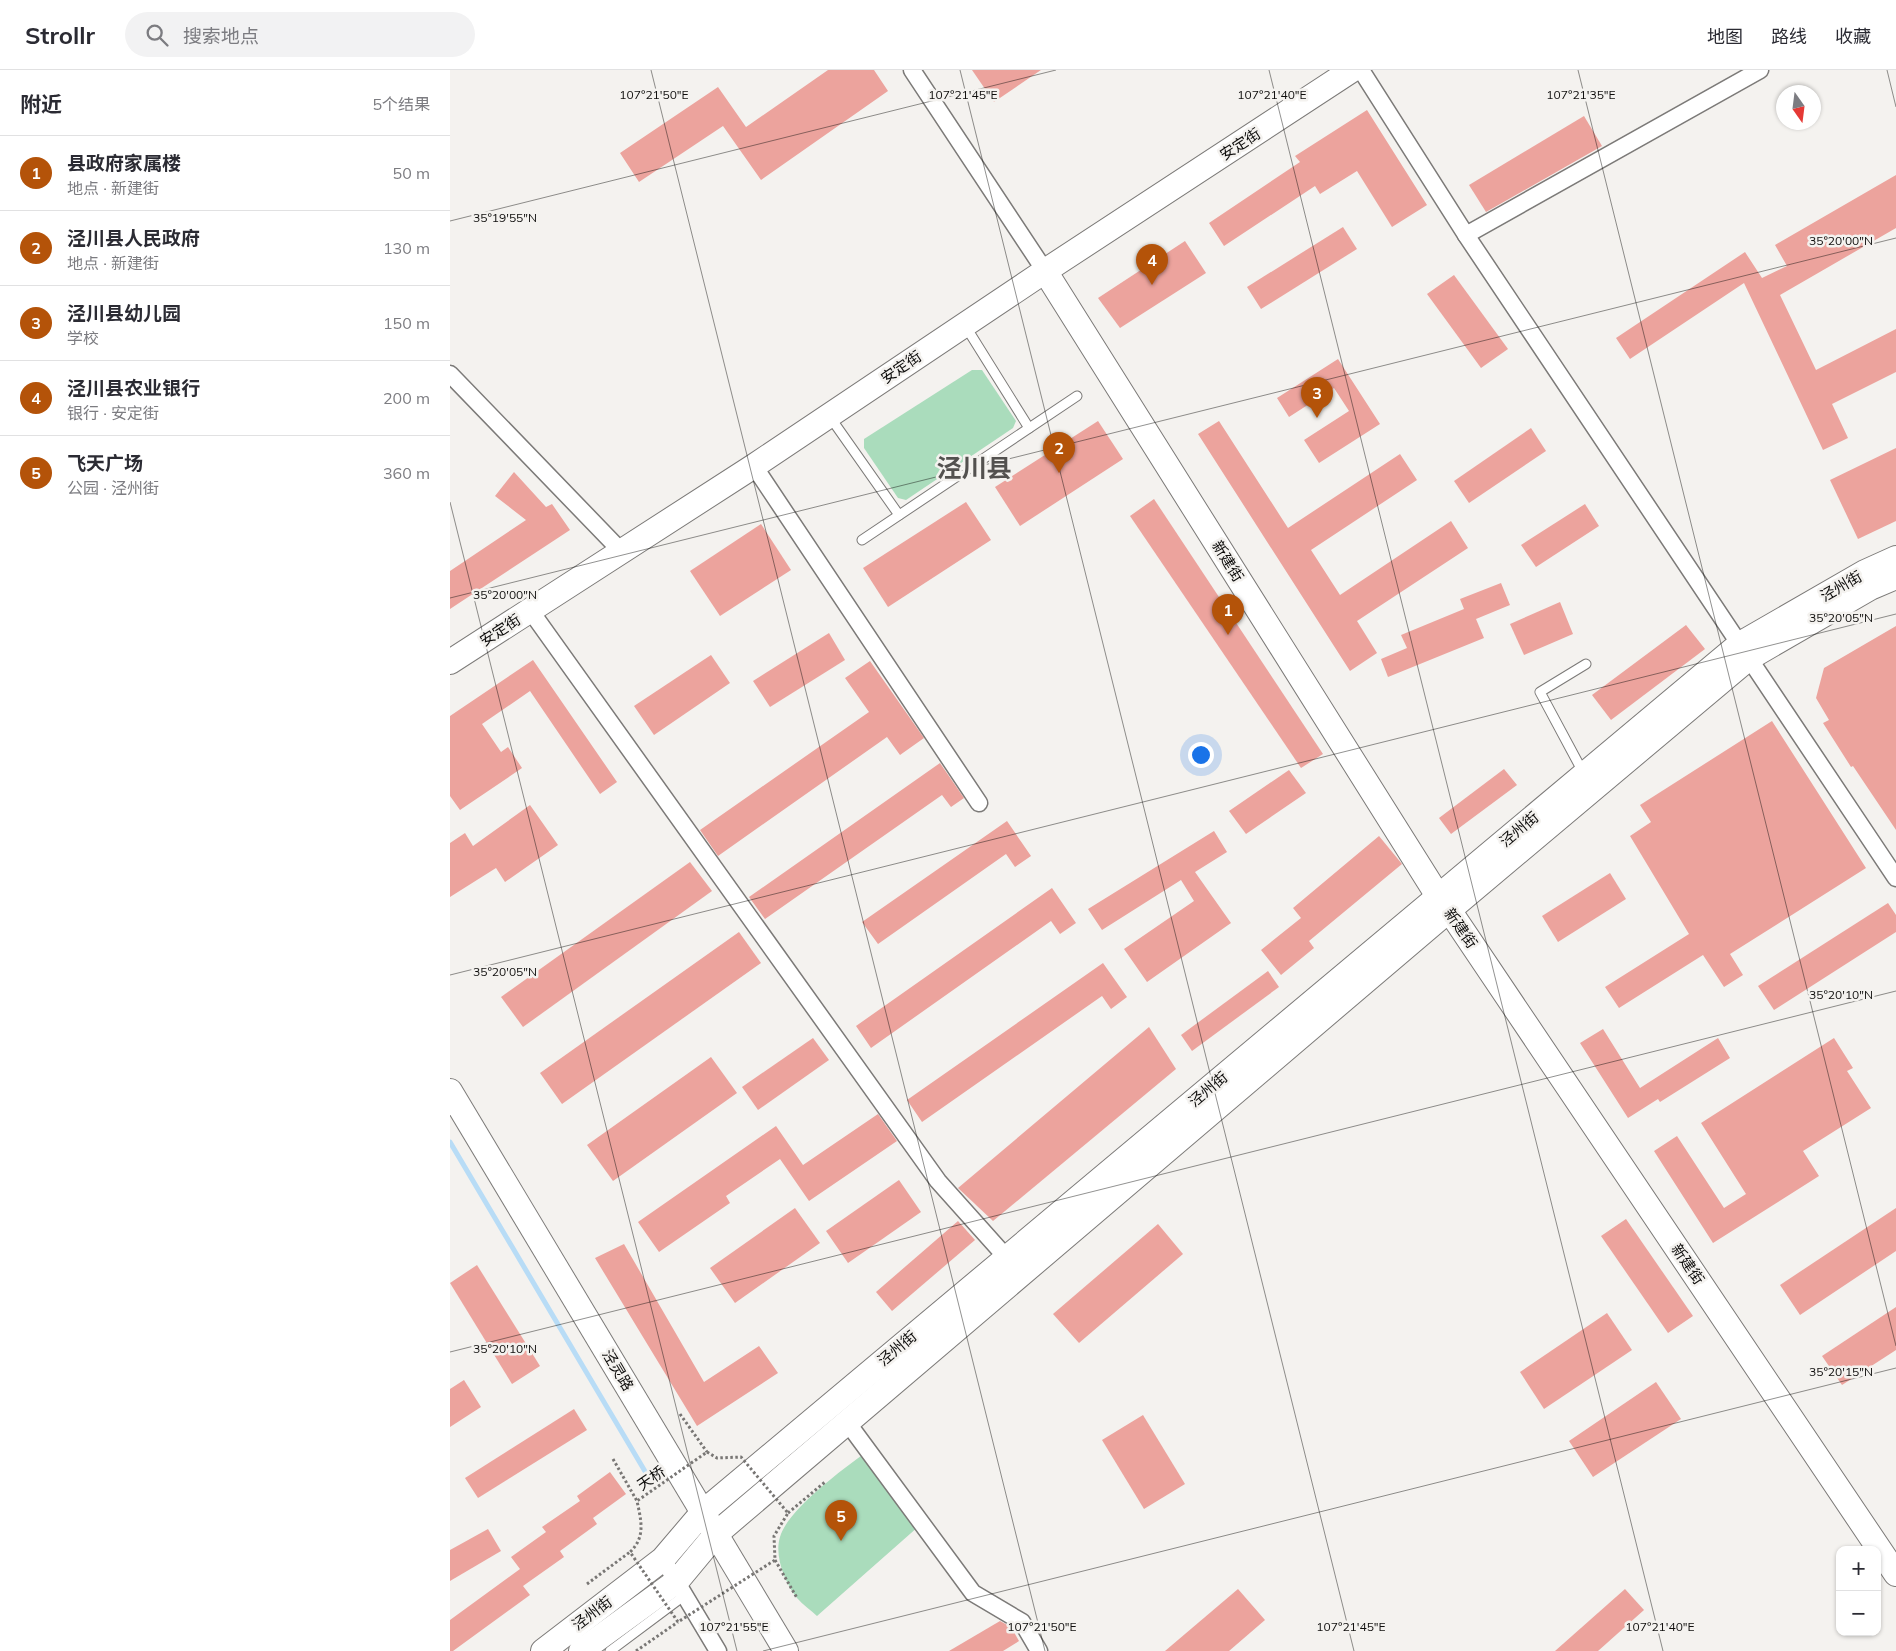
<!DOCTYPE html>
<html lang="zh">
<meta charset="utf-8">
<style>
body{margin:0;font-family:Mulish,"Noto Sans SC",sans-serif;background:#f2f2f3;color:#2b2b33}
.controls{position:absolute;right:15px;bottom:15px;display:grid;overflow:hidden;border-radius:10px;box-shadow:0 1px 4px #0004}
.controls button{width:45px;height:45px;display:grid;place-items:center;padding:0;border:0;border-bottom:1px solid #e1e1e2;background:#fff;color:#2b2b33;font:25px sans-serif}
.compass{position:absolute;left:1326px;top:15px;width:45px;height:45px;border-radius:50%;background:#fff;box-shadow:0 1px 4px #0004;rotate:166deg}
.you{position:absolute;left:750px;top:684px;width:18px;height:18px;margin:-12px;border:4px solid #fff;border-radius:50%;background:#1a73e8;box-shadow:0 0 0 8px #1a73e833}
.badge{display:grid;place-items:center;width:32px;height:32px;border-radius:50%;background:#b45309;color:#fff;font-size:16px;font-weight:700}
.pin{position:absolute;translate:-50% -41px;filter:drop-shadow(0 1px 2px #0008)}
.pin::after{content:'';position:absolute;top:26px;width:18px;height:15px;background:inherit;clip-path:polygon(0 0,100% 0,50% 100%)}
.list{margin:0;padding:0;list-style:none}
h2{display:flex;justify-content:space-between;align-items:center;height:65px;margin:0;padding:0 20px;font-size:21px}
h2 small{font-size:16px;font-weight:400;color:#7c7c81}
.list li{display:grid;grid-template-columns:32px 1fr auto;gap:15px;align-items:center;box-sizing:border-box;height:75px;padding:0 20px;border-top:1px solid #e1e1e2}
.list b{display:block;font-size:19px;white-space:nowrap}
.list p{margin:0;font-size:16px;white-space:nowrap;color:#7c7c81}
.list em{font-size:16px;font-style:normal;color:#7c7c81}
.icon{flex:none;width:28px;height:28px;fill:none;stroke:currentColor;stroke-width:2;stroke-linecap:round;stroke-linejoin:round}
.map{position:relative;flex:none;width:1446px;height:1581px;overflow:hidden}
header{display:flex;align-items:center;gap:30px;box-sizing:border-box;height:70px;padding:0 25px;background:#fff;border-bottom:1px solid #e1e1e2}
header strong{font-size:24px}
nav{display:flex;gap:28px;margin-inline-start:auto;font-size:18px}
.search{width:350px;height:45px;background:#f2f2f3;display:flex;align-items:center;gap:12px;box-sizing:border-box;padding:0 18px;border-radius:28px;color:#7c7c81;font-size:19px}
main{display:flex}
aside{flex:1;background:#fff}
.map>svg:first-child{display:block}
</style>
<header>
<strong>Strollr</strong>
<div class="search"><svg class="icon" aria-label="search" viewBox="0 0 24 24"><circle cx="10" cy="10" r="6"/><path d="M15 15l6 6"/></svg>搜索地点</div>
<nav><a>地图</a><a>路线</a><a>收藏</a></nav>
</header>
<main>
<aside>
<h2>附近<small>5个结果</small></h2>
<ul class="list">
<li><span class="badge">1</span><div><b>县政府家属楼</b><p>地点 · 新建街</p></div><em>50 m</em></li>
<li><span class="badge">2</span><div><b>泾川县人民政府</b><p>地点 · 新建街</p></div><em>130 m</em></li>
<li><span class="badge">3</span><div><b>泾川县幼儿园</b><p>学校</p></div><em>150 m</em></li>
<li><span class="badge">4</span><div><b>泾川县农业银行</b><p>银行 · 安定街</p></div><em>200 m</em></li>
<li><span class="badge">5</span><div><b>飞天广场</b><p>公园 · 泾州街</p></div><em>360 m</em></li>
</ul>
</aside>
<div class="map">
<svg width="1446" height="1581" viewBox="0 0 1446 1581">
<rect width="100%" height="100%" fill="#f4f2ef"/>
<g fill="#aadcbc">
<path d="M522 300H532L566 351 563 358 456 430 448 428 414 378V369Z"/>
<path d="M411 1386 469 1456 367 1546C361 1540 353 1535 347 1528 335 1513 324 1486 330 1467 337 1441 389 1402 411 1386Z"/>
</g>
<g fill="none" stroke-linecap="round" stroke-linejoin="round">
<path stroke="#b8dcf6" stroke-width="5" d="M0 1072 199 1408"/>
</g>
<g fill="#eca39d">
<path d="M378 0H424L438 21 311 110 273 56 189 112 170 83 268 17 296 57Z"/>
<path d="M522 0H591L544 32Z"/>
<path d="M917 40 977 135 942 157 907 101 870 124 865 116 774 176 759 153 850 92 845 86Z"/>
<path d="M1134 46 1152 76 1036 142 1019 115Z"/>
<path d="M1446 105V158L1330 225 1366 300 1446 259V302L1382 334 1398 368 1373 380 1294 213 1180 289 1166 268 1295 182 1312 208 1337 196 1325 175Z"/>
<path d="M893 157 907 179 811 239 797 217Z"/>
<path d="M735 171 756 203 670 258 648 228Z"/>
<path d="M1004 205 1058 279 1031 298 977 224Z"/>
<path d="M888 289 930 354 869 393 854 370 899 341 884 318 839 347 827 328Z"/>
<path d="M648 351 673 389 570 456 545 417Z"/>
<path d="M769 351 838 458 950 384 967 410 861 480 890 525 1001 451 1018 478 907 551 927 583 900 601 748 364Z"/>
<path d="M1081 358 1096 381 1019 433 1004 411Z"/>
<path d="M1446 378V451L1408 469 1380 410Z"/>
<path d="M64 402 96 437 102 434 120 460 0 539V501L76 450 45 426Z"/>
<path d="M704 429 873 684 851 698 680 446Z"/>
<path d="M516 432 541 470 438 537 413 498Z"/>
<path d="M1135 434 1149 456 1086 497 1071 475Z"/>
<path d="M311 454 341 500 270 546 240 501Z"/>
<path d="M1051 513 1060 535 1026 549 1034 568 938 607 931 589 957 578 951 565 1014 539 1010 529Z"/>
<path d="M1110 532 1123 564 1074 585 1060 554Z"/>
<path d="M1236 555 1255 579 1161 650 1142 625Z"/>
<path d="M1446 556V760L1403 696 1401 697 1373 653 1379 650 1366 628 1374 598Z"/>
<path d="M379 563 395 590 320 637 303 611Z"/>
<path d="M261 585 280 613 204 665 184 636Z"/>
<path d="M83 590 167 712 150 724 80 621 32 654 51 682 58 677 72 698 10 740 0 726V646Z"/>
<path d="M420 591 474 668 450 685 437 667 268 786 250 760 419 642 395 608Z"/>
<path d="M1322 651 1416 798 1280 884 1293 905 1274 917 1253 885 1169 938 1155 917 1239 864 1180 766 1201 752 1190 735Z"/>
<path d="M490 693 514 728 501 737 492 725 315 849 299 827Z"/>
<path d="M1054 699 1067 715 1001 764 989 748Z"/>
<path d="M839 700 856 723 796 764 779 741Z"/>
<path d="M80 735 108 775 55 812 46 798 0 827V773L15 763 23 776Z"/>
<path d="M557 751 581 786 565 797 556 784 428 874 412 852Z"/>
<path d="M764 761 777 782 745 802 781 853 697 912 674 879 744 831 731 810 652 860 638 839Z"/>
<path d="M929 766 952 794 859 871 864 878 831 905 811 880 851 848 843 838Z"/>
<path d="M240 792 262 821 73 957 51 927Z"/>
<path d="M1160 803 1176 829 1108 872 1092 846Z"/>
<path d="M602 818 626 853 610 864 601 851 421 978 406 956Z"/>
<path d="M1438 833 1446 845V862L1324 940 1308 916Z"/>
<path d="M289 862 311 893 112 1034 90 1003Z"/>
<path d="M653 893 677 927 661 939 652 926 472 1052 457 1030Z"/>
<path d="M818 901 829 917 742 981 731 965Z"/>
<path d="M699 957 726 999 543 1151 508 1118Z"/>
<path d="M1153 959 1190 1018 1268 968 1280 988 1210 1032 1208 1029 1178 1048 1130 973Z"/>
<path d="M363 968 379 990 308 1040 292 1017Z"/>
<path d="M1384 968 1403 998 1397 1001 1421 1038 1353 1081 1369 1106 1263 1173 1204 1081 1227 1066 1274 1138 1296 1124 1251 1053Z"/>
<path d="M261 987 287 1023 163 1111 137 1075Z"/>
<path d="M428 1044 447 1071 359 1131 330 1089 276 1126 280 1133 209 1182 188 1152 326 1056 353 1095Z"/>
<path d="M449 1110 471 1142 398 1193 376 1161Z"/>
<path d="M345 1138 370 1173 285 1233 260 1198Z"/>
<path d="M1446 1138V1181L1350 1245 1330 1215Z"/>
<path d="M1176 1149 1243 1246 1218 1263 1151 1166Z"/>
<path d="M508 1151 525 1170 442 1241 426 1222Z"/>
<path d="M708 1154 733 1184 629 1273 603 1244Z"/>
<path d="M174 1174 254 1312 309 1276 328 1303 247 1356 145 1188Z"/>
<path d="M27 1195 90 1296 62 1314 0 1213Z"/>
<path d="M1446 1237V1280L1392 1315 1372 1286Z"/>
<path d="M1157 1243 1182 1280 1094 1339 1070 1302Z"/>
<path d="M14 1310 31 1337 0 1357V1319Z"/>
<path d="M1206 1312 1231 1349 1143 1407 1119 1371Z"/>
<path d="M124 1339 137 1360 28 1428 15 1408Z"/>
<path d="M693 1345 735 1414 694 1439 652 1370Z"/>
<path d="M160 1402 176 1424 143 1448 147 1454 110 1481 114 1487 73 1516 80 1525 3 1581H0V1550L70 1499 61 1487 96 1462 92 1457 130 1431 127 1426Z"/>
<path d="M38 1459 51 1481 0 1511V1480Z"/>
<path d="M788 1519 815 1550 779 1581H715Z"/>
<path d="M1175 1519 1194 1540 1148 1581H1105Z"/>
<path d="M550 1551 561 1557 569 1571 553 1581H499Z"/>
</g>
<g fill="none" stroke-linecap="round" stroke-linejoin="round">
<g stroke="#7c7a78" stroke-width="11">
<g id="lane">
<path d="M516 257 579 358"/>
<path d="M380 347 449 445"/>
<path d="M412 470 627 326"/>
<path d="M1134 704 1090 622 1136 594"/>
<path d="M160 1581 235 1525"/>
</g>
</g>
<g stroke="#7c7a78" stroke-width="19">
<g id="street">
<path d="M462 0 595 201"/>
<path d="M911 0 1016 165 1446 808"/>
<path d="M1016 165 1310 0"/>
<path d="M0 304 171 481"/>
<path d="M304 396 529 733"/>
<path d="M80 540 488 1111 556 1187"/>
<path d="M397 1352 523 1523 572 1552 589 1581"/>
<path d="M213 1489 268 1581"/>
</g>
</g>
<g stroke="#7c7a78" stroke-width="26">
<g id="secondary">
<path d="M595 201 988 826 999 840 1446 1504"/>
<path d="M0 592 304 396 595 201 902 0"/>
<path d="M0 1021 336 1581"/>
<path d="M93 1581 213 1489 253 1442 1290 574 1415 502 1446 488"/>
<path d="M131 1581 227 1511 266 1464 999 840 1299 588 1420 518 1446 507"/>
</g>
</g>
<g stroke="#787674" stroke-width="3" stroke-dasharray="2.5 2.5" stroke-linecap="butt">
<path d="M230 1344 257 1382"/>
<path d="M163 1389 187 1431"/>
<path d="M338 1443 375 1412"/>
<path d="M325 1490 347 1528"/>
<path d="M137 1514 180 1482"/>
<path d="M186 1581 228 1552"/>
</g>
<use href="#lane" stroke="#fff" stroke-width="9"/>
<use href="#street" stroke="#fff" stroke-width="16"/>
<use href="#secondary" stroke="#fff" stroke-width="24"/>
<path stroke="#787674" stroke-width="3" stroke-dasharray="2.5 2.5" stroke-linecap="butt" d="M257 1382 267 1388 291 1387 338 1443 324 1466 325 1490 228 1552 180 1482C196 1467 191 1450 187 1431Z"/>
</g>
<path fill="none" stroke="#0e0d0c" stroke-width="1" stroke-opacity="0.45" d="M201 0 595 1581M510 0 904 1581M819 0 1213 1581M1128 0 1446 1276M1437 0 1446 37M0 151 606 0M0 432 287 1581M0 528 1446 168M0 905 1446 544M0 1282 1446 921M313 1581 1446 1298"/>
<g text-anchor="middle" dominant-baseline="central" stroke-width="5" stroke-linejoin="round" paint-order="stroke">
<g font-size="15" fill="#0e0d0c" stroke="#f4f2ef">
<text transform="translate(790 74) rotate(-33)">安定街</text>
<text transform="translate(451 297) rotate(-34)">安定街</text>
<text transform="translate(778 491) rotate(58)">新建街</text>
<text transform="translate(1391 516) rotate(-30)">泾州街</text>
<text transform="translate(50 560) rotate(-33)">安定街</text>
<text transform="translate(1069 759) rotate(-40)">泾州街</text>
<text transform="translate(1011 858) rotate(55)">新建街</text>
<text transform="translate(758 1019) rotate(-40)">泾州街</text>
<text transform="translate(1238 1194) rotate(56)">新建街</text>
<text transform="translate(447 1278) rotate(-40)">泾州街</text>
<text transform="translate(168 1300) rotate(59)">泾灵路</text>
<text transform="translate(201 1408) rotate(-35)">天桥</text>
<text transform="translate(142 1543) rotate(-37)">泾州街</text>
</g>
<g font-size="25" font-weight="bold" fill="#53514f" stroke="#f4f2ef">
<text x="524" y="397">泾川县</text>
</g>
</g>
<g font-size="12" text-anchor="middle" fill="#0e0d0c" stroke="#f4f2ef" stroke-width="5" stroke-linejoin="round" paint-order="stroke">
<text x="204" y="29">107°21'50"E</text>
<text x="513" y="29">107°21'45"E</text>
<text x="822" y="29">107°21'40"E</text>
<text x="1131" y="29">107°21'35"E</text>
<text x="55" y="152">35°19'55"N</text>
<text x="1391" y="175">35°20'00"N</text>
<text x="55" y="529">35°20'00"N</text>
<text x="1391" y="552">35°20'05"N</text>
<text x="55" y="906">35°20'05"N</text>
<text x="1391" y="929">35°20'10"N</text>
<text x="55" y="1283">35°20'10"N</text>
<text x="1391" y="1306">35°20'15"N</text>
<text x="284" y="1561">107°21'55"E</text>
<text x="592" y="1561">107°21'50"E</text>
<text x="901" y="1561">107°21'45"E</text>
<text x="1210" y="1561">107°21'40"E</text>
</g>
</svg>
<div class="controls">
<button>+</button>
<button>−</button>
</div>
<svg class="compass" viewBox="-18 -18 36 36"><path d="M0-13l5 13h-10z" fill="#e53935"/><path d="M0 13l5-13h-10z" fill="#7c7c81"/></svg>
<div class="you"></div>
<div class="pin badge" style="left:778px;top:565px">1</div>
<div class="pin badge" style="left:609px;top:403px">2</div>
<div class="pin badge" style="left:867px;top:348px">3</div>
<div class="pin badge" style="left:702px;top:215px">4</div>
<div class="pin badge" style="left:391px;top:1471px">5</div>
</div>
</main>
